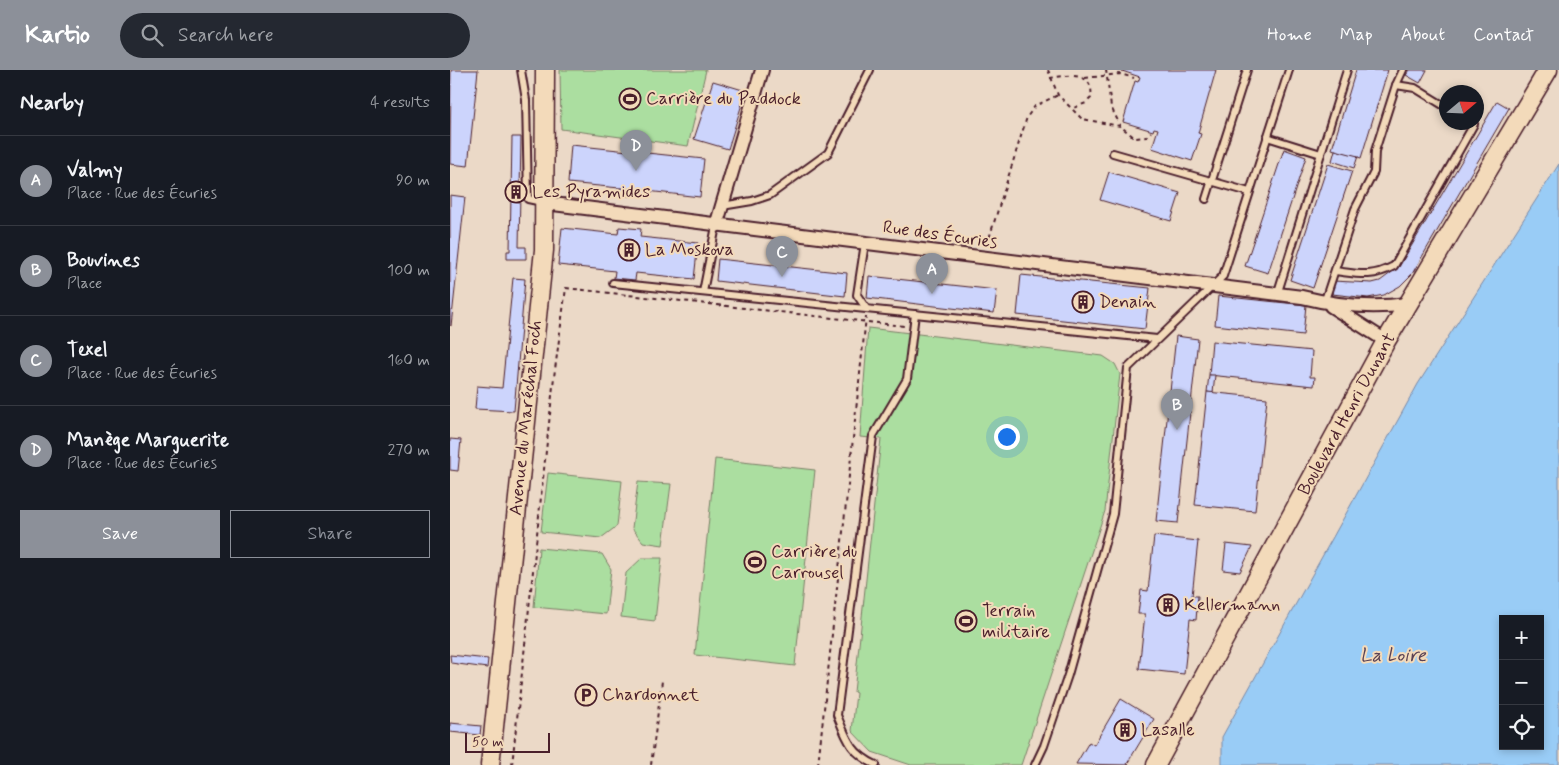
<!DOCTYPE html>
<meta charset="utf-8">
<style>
body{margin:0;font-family:Mynerve,sans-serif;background:#242831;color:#f1f3f6}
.controls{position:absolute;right:15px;bottom:15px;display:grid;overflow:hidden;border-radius:0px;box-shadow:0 2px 8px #0003}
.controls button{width:45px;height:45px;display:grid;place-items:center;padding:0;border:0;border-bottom:1px solid #363941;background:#171b24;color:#f1f3f6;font:25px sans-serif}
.compass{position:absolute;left:989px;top:15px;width:45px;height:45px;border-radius:50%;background:#171b24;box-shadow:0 2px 8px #0003;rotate:71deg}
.scale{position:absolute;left:15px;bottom:12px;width:85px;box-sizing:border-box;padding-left:5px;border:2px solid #4a1f2b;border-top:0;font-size:14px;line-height:18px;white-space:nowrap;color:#4a1f2b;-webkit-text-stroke:4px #f3daba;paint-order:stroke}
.you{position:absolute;left:556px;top:366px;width:18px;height:18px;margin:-12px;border:4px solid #fff;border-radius:50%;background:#1a73e8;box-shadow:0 0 0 8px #1a73e833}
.badge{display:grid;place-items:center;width:32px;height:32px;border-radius:50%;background:#8c9099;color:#fff;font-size:16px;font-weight:700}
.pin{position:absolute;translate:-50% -41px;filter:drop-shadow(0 1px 2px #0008)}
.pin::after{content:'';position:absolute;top:26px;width:18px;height:15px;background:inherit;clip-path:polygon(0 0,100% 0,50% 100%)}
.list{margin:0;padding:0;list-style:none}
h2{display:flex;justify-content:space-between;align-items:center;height:65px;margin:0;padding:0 20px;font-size:21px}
h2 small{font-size:16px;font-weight:400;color:#9ea1a6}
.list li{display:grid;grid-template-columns:32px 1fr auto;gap:15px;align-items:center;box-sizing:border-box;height:90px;padding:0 20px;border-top:1px solid #363941}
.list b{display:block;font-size:19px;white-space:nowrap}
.list p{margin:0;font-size:16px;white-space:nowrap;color:#9ea1a6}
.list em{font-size:16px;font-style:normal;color:#9ea1a6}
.actions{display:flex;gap:10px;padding:15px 20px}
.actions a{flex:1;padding:11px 0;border:1px solid #8c9099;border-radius:0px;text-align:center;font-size:18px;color:#8c9099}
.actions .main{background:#8c9099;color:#fff}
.icon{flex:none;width:28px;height:28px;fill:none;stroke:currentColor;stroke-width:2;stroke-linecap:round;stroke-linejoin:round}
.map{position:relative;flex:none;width:1109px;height:695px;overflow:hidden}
header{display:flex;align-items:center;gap:30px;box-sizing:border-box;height:70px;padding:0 25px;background:#8c9099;color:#fff}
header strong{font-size:24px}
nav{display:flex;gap:28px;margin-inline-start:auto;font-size:18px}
.search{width:350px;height:45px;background:#242831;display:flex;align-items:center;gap:12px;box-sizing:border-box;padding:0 18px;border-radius:28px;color:#9ea1a6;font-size:19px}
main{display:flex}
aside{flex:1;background:#171b24}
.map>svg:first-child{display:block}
</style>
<header>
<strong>Kartio</strong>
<div class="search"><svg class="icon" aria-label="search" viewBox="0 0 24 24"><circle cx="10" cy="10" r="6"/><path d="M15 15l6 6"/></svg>Search here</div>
<nav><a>Home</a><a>Map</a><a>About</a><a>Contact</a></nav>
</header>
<main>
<aside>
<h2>Nearby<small>4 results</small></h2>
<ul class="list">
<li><span class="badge">A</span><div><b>Valmy</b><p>Place · Rue des Écuries</p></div><em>90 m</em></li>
<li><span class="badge">B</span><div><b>Bouvines</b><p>Place</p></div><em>100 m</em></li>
<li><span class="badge">C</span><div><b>Texel</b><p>Place · Rue des Écuries</p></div><em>160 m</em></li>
<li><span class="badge">D</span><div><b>Manège Marguerite</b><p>Place · Rue des Écuries</p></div><em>270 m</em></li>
</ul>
<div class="actions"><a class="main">Save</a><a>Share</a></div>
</aside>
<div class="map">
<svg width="1109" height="695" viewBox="0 0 1109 695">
<rect width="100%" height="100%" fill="#ebd9c7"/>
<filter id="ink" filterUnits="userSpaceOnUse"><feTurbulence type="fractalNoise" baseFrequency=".02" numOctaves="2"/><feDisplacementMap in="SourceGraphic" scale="10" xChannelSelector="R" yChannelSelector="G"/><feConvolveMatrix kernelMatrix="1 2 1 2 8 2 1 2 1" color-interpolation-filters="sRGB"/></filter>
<g filter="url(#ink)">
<g fill="#abdea0" stroke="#7a7e66">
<path d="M110 0H256L238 76 111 59Z"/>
<path d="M418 258 653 286 665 294 670 304 655 441 571 695H461L422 682 402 661 406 623 404 622 431 369 410 367Z"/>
<path d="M265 389 365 400 345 596 245 585Z"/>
<path d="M98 403 172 411 167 456 151 468 91 462Z"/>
<path d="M188 412 221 414 213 475 193 472 182 458Z"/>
<path d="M89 478 152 484 161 499 156 544 84 537Z"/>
<path d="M192 488H212L205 551 171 547 176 503Z"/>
</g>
<path fill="#99ccf6" stroke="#7987a5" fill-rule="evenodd" d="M1109 94V695H772V667L968 314ZM1053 549H1090V676H1053Z"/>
<g fill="#ccd4fc" stroke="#4a1f2b">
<path d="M1 0H28L18 96 0 94Z"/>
<path d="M669 0H766L748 63 751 64 742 91 702 78 708 59 704 58 703 61 673 52 685 11 688 12 690 7Z"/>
<path d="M906 0H938L911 88 882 79Z"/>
<path d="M960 0H977L970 13 956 5Z"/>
<path d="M263 11 296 21 278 79 244 69Z"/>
<path d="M1047 31 1059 38 962 204 950 216 934 225 918 228 882 224 883 211 922 213 930 211 949 197Z"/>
<path d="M62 67H71L69 177H76V189H57V181H60Z"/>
<path d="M121 75 254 89 250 127 197 121 196 126 180 125V119L118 113Z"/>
<path d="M834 79 856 87 818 203 795 196Z"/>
<path d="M885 80 908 86 904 98 882 91Z"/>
<path d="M878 94 902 101 863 218 840 210Z"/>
<path d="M659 102 730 123 721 151 650 130Z"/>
<path d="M170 118 180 119 179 126 169 124Z"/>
<path d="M0 125 15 127 1 256 0 255Z"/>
<path d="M169 157 191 159 190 167 248 173 244 209 186 203 185 210 164 208 165 201 108 195 112 158 168 164Z"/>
<path d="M268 189 397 203 395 226 266 211Z"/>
<path d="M571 205 700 218 695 259 567 245Z"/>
<path d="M419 206 547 220 544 243 417 228Z"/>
<path d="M63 208 75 209 64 341 25 339 27 316 52 318Z"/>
<path d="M768 226 856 235 853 265 765 255Z"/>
<path d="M726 266 748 269 728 453 706 451Z"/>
<path d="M762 271 862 281 860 307H865L864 316 759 305Z"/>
<path d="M759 305H765L763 323 757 322Z"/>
<path d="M757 322 817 328 805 441 745 435Z"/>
<path d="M0 369 11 370 8 401 0 400Z"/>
<path d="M704 466 748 471 742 526H748L746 550 740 549 734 604 689 599 695 544H688L691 520 698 521Z"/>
<path d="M776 474 802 477 790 502 773 500Z"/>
<path d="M0 585 38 589 37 598 1 593Z"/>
<path d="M671 629 704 649 677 694 679 695 626 694 639 672 644 675Z"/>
<path d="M0 653 31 656 30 665 0 662Z"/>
</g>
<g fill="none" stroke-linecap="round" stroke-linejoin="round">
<g stroke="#4a1f2b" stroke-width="10">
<g id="lane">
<path d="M71 0 76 30 78 129 92 132"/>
<path d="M946 15 953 0"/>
<path d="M817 67 871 84"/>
<path d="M663 83 799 122"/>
<path d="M756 129 797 0"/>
<path d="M272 136 302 131 320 125 378 83 420 0"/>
<path d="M415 173 407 225 416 238"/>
<path d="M885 201C909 204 921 208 944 196L1024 54 1022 52"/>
<path d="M163 213 707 269"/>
<path d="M253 222 266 156"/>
<path d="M827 225 897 0"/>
<path d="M874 233 905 139 924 102 925 81 946 15 965 18 996 37"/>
<path d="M426 695C401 683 397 670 387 645L423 366 457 309 465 244"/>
<path d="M585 695 594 676 618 605 663 444 678 298 773 206 839 0"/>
</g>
</g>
<g stroke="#4a1f2b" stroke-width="16">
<g id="street">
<path d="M95 133 852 227C888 236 921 239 957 234"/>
<path d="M266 156 312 0"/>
<path d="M881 236 936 271"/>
</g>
</g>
<g stroke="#4a1f2b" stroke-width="21">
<g id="secondary">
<path d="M40 695 94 180 95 0"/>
<path d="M706 695 936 271 1098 0"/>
</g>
</g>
<g stroke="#4a1f2b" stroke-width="2" stroke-dasharray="4 4" stroke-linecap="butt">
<path d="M598 0 608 25 632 49 670 56 685 68 696 67 701 62"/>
<path d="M656 0 661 37 670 55"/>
<path d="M600 8C618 5 645 1 641 28L636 33 621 39"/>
<path d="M635 8 670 4 684 8"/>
<path d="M537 175 577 47 585 36 608 25"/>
<path d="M62 695 104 307 116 218 454 256"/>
<path d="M201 695 212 611"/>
<path d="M368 695 416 247"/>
</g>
<use href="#lane" stroke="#f3daba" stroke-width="6"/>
<use href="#street" stroke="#f3daba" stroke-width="12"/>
<use href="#secondary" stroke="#f3daba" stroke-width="18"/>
</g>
</g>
<defs>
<g id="stadium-ring" transform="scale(1.125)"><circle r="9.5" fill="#f3daba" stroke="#4a1f2b" stroke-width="1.5"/><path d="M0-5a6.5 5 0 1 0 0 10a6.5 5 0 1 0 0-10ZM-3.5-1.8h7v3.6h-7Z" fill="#4a1f2b"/></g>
<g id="building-ring" transform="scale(1.125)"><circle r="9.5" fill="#f3daba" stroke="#4a1f2b" stroke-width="1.5"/><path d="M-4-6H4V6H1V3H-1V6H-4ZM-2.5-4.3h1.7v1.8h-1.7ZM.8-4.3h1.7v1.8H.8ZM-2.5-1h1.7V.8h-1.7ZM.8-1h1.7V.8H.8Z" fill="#4a1f2b"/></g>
<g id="parking-ring" transform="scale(1.125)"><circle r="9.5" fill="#f3daba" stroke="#4a1f2b" stroke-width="1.5"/><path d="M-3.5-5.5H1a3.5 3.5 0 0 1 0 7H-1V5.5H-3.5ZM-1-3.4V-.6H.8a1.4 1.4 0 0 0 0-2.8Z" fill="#4a1f2b"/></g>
</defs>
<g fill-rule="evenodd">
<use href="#stadium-ring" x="180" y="29"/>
<use href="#building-ring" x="66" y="122"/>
<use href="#building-ring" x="179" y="180"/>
<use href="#building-ring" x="633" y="232"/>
<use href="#stadium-ring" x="305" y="492"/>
<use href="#building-ring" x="718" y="535"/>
<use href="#stadium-ring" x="516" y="551"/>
<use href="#parking-ring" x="136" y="625"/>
<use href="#building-ring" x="675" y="660"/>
</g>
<g text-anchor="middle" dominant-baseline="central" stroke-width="4" stroke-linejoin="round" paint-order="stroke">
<g font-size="18" fill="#4a1f2b" stroke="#f3daba" text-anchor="start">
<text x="196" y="29">Carrière du Paddock</text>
<text x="82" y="122">Les Pyramides</text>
<text x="195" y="180">La Moskova</text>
<text x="649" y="232">Denain</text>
<text x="321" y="482">Carrière du<tspan x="321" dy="21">Carrousel</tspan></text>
<text x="734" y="535">Kellermann</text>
<text x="532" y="541">Terrain<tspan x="532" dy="21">militaire</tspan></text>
<text x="152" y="625">Chardonnet</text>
<text x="691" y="660">Lasalle</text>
</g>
<g font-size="18" fill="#4a1f2b" stroke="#f3daba">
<text transform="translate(490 165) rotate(8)">Rue des Écuries</text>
<text transform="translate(897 344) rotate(-61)">Boulevard Henri Dunant</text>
<text transform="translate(76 348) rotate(-84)">Avenue du Maréchal Foch</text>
</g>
<g font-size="19" font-style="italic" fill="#5a4254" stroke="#f3daba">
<text x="943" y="585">La Loire</text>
</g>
</g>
</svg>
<div class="controls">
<button>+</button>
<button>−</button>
<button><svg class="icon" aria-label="locate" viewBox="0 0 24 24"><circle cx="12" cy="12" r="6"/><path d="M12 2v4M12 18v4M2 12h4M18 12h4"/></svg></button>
</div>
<svg class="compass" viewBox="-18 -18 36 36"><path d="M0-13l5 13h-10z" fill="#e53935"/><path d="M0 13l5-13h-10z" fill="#9ea1a6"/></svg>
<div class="scale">50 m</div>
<div class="you"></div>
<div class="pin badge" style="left:482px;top:224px">A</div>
<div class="pin badge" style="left:727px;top:360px">B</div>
<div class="pin badge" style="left:332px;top:207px">C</div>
<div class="pin badge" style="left:186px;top:101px">D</div>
</div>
</main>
